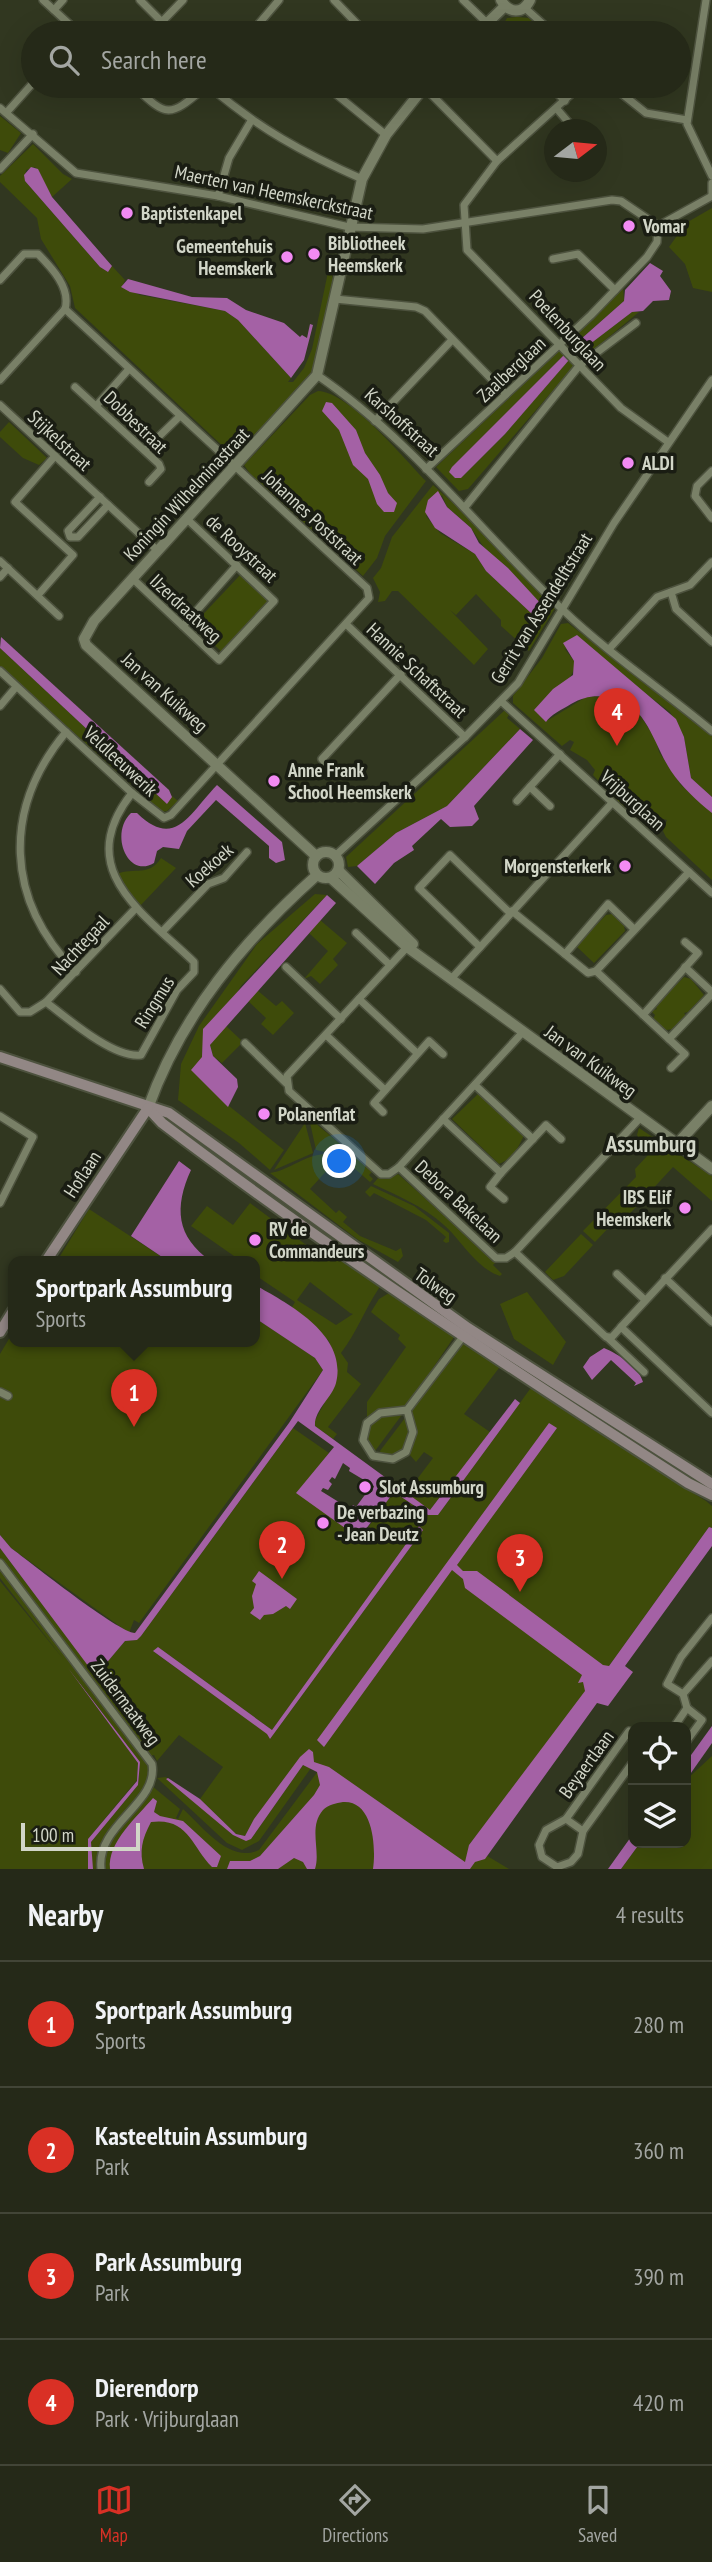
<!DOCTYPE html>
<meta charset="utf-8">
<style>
body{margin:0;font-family:"PT Sans Narrow",sans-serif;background:#2d3121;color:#f1f3f6}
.controls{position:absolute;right:21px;bottom:21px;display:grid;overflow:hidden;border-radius:14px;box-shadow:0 7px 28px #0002}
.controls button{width:63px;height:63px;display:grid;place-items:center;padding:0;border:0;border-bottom:2px solid #424537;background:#252918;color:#f1f3f6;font:35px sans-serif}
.compass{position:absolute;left:544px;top:119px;width:63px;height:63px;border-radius:50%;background:#252918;box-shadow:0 7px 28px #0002;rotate:74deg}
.scale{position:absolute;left:21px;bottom:18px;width:119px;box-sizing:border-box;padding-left:7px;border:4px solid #d2d6c8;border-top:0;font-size:19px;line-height:24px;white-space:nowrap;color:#d2d6c8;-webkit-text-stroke:5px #1a1d13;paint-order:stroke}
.you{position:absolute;left:340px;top:1162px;width:24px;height:24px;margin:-18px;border:5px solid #fff;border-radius:50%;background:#1a73e8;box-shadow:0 0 0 10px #1a73e833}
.badge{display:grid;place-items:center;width:46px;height:46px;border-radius:50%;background:#d93025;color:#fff;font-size:23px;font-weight:700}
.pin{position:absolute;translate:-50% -58px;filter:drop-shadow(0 2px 4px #0008)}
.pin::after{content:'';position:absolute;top:37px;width:24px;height:21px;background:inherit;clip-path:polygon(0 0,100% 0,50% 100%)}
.popup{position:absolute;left:8px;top:1256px;width:252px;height:91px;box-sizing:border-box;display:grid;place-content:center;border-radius:14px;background:#252918;filter:drop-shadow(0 2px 5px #0005);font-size:23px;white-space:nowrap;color:#a3a6a2}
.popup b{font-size:26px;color:#f1f3f6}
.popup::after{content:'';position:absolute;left:50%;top:100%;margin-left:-14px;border:14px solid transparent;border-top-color:#252918}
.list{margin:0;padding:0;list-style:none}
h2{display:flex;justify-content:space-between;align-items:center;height:91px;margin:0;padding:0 28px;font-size:30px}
h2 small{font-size:23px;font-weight:400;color:#a3a6a2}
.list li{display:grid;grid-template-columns:46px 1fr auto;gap:21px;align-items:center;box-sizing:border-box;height:126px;padding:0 28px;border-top:2px solid #424537}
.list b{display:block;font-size:26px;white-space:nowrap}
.list p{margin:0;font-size:23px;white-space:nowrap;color:#a3a6a2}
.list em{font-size:23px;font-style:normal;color:#a3a6a2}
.icon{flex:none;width:38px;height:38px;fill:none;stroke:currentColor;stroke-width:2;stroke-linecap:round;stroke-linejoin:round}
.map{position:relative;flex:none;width:712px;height:1869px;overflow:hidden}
.search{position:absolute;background:#252918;box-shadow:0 7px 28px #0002;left:21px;right:21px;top:21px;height:77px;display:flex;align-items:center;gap:18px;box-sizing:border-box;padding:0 24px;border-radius:38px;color:#a3a6a2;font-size:26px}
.sheet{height:595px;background:#252918}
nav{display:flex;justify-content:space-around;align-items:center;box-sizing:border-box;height:98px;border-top:2px solid #424537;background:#252918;font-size:19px;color:#a3a6a2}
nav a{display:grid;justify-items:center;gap:4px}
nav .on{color:#d93025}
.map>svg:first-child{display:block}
</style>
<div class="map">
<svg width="712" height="1869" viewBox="0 0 712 1869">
<rect width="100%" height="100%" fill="#313720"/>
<g fill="#3e4b0a" fill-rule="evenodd">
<path d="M517 17 529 18 544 33H535L527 25 511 27 518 33H504L500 30 507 18Z"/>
<path d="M0 116 21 133 8 153 0 150Z"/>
<path d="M33 144 63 174 72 179 52 197 35 167 26 170 25 181 100 267 108 272 112 266 125 280 122 287 140 295 225 311 238 320 291 378 288 382H293L304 368 312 349 328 272 332 273 333 283 311 375 244 454 228 451 75 308 70 286 41 239 37 218 0 182V176Z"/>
<path d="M712 208V292L693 288 685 264 669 247 686 223Z"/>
<path d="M623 287 624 301 572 347 568 343Z"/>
<path d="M632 312H639L582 359 577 354Z"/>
<path d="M560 350 564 355 528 392 461 478 505 434 566 363 569 360 574 366 468 489 459 491 436 467Z"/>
<path d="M318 391C350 392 406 461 426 481L385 536 377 558 363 576 251 475 244 465 310 395Z"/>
<path d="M9 422 47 458 39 465 23 458 0 437V432Z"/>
<path d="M433 485 462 511 555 608 529 651 501 626V620L476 594 456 615 450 610 488 649 474 665 398 591H392L385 601 378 602 380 592 373 578 381 568 392 537ZM442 495 447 507 471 528 485 549 508 568 543 614H532L486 571 475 554 440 533 426 516Z"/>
<path d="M242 573 270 599 223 653 193 625Z"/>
<path d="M568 623 712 736V797L691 778 684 737 670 712 641 690 564 648 574 661 575 668 545 722 586 697 604 696 626 702 640 715 656 740 659 752 681 785 712 813V880L666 837 663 831 667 820 663 819 658 829 635 807H623L593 775 595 770 587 760 570 750 574 742 570 740 562 746 513 703V696L542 658 561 624Z"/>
<path d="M0 648 166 803 172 796 178 801 167 811 162 812 0 666Z"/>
<path d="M505 710 510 713 507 718 520 729 447 806 396 833 357 866 348 867 346 857Z"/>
<path d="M161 858 176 868 140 906 116 874C135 867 149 877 161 858Z"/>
<path d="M315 894 327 895 241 986 202 1052 229 1106 284 1150 270 1170 239 1143 178 1100 181 1064 199 1026 257 944Z"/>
<path d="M612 914 624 926 625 931 594 963 576 946 606 915Z"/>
<path d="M320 920 347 943 333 959 338 965 320 984 311 976 304 979 328 951 309 933Z"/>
<path d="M684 977 691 979 704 995 688 1012 684 1013 686 1016 675 1029 666 1030 653 1019 655 1015 651 1011 657 1009 655 1006Z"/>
<path d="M257 990 276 1006 282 1001 294 1013 273 1035 261 1024 266 1018 248 1001Z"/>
<path d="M226 1026 241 1040 240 1045 222 1063 213 1056 210 1045Z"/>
<path d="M479 1093 524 1135C519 1147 512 1159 499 1164L452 1119Z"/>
<path d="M309 1118 373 1171 369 1175 373 1179 370 1182 339 1155 316 1150Z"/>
<path d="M305 1123 313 1153 274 1170Z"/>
<path d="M639 1128 712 1176V1201L673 1167 622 1222 615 1221 595 1242 583 1231 636 1177 635 1169 649 1154 637 1135Z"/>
<path d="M329 1154 347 1166 340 1173 331 1166 310 1189 336 1213 339 1210 347 1217 343 1222 360 1236 396 1251 401 1248 403 1256 398 1262 357 1239 270 1173C291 1170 306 1153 329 1154Z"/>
<path d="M398 1174 496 1262 493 1265 502 1274 500 1276C476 1268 462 1241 444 1225 423 1206 398 1196 373 1184L379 1177 390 1178Z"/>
<path d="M371 1186 414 1206 449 1233V1242L446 1243 443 1241 446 1237 426 1220 374 1193 370 1197 365 1192Z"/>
<path d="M250 1203 325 1259 333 1249 379 1282V1288C365 1309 357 1332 341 1353L348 1363 347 1372 361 1384 328 1427 337 1434 333 1439 315 1426 314 1422 335 1384 329 1341 292 1307 295 1302 255 1275V1261H233L234 1256 191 1226 207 1206 233 1225ZM310 1282 350 1313 353 1314 336 1325 297 1300Z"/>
<path d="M89 1209 168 1261H57Z"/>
<path d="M581 1234 593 1245 564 1276 553 1280 545 1272Z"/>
<path d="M527 1292 566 1342 553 1365 514 1339 500 1304Z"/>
<path d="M389 1293 448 1329 454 1337 405 1409 367 1421V1402L406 1347 398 1339 400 1335 371 1312 379 1299Z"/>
<path d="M255 1318 315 1358 323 1370 139 1623 134 1620 129 1633 11 1548 0 1535V1354L13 1332V1341H255Z"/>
<path d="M462 1340 502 1364 464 1414 490 1432 430 1510 406 1494 433 1458 424 1452 416 1462 410 1455 416 1433 409 1412Z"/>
<path d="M535 1388 572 1416 706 1501 712 1506V1528L709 1527 609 1666 469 1845 509 1869H105L103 1853 107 1845 152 1786 180 1809 176 1818 178 1819 183 1809C203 1827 230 1864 259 1850L321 1767 313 1762V1752L264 1806 245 1836 236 1834 200 1799 223 1767 179 1735 157 1761 154 1755 150 1756 0 1560V1548L145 1741 147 1739 98 1673 125 1641 137 1640 141 1636 293 1428 329 1453 297 1493 361 1537 394 1492 428 1515H438L530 1389ZM420 1527 423 1530 270 1739 268 1734 154 1652 158 1647 272 1730Z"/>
<path d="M404 1412 375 1451 371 1453 365 1430 375 1417Z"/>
<path d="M408 1414 412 1431 401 1455 382 1457 380 1451Z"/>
<path d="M0 1570 148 1766C153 1800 96 1821 97 1869H92L91 1842 138 1785 140 1762 68 1668 138 1763 137 1780 88 1839V1869H0V1581L65 1661 0 1578Z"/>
<path d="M712 1756V1869H621L640 1843H686V1780Z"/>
<path d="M303 1765 311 1768 259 1841 242 1850 227 1843 157 1778 166 1777 233 1835 251 1839Z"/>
</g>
<g fill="#a461a5" fill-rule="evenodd">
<path d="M31 167 38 169 52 197 112 266 108 272 100 267 25 181 24 175Z"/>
<path d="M650 263 663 271 660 276 671 291 669 300 653 301 643 311 632 312 577 354 572 347 624 301 625 290Z"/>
<path d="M128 279 192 297 227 298 246 310 284 323 300 337 302 335 307 338 310 324 313 325 304 360 291 378 238 320 225 311 130 292 121 287Z"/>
<path d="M564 355 569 360 505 434 461 478H455L449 472 452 467Z"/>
<path d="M326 402 332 403 356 430 365 453 380 475 388 493 397 503 394 512H384L377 504 368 479 353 465 339 430 322 411Z"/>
<path d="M438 491 447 507 471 528 479 543 508 568 543 606V614H532L486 571 475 554 435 528 425 512 428 500Z"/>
<path d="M577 635 676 719 684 737 691 778 712 797V813C697 801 682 787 671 771 652 742 647 702 607 697 594 695 583 697 571 704 563 709 550 715 546 722L534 710 553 689 573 675 574 661 563 643Z"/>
<path d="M1 637 169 790 172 797 167 804 0 648Z"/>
<path d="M520 729 533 740 474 806 479 819 472 826 450 827 441 819 412 846 414 850 394 863 375 884 357 866 396 833 447 806Z"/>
<path d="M217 785 282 842 285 860 276 863 269 858V846L216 800 187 831 179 849 163 847 157 851 154 863C128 879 109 834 131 813H137C175 850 189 814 217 785Z"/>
<path d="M327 895 336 903 210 1045 213 1056 237 1079 238 1087 228 1107 191 1070 202 1057 203 1029Z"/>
<path d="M179 1161 191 1170C174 1207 176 1237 211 1261H168L131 1236Z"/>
<path d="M255 1285C289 1304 348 1335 336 1383 332 1398 314 1410 315 1426L430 1510 515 1399 520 1403 438 1515H428L394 1492 359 1538 296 1493 334 1447 298 1421 141 1636 137 1640 125 1641 98 1673 147 1740 145 1742 0 1548V1535L11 1548C30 1562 119 1633 135 1633L289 1423 323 1370 315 1358 255 1318ZM343 1463 350 1468 349 1471 374 1486 372 1492H367L356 1507 353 1505 350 1509 321 1491 323 1488 328 1490 332 1484 329 1481 332 1477 335 1479Z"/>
<path d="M604 1348C618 1354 639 1367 643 1382L634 1386 636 1383 611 1360 592 1380 583 1367 590 1357Z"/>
<path d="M549 1423 557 1428 457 1565 463 1571H477L603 1665 609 1666 709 1527 712 1528V1546L625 1666 633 1672 608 1706 597 1703 485 1859 475 1862 470 1869H373C376 1849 374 1800 343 1802 336 1803 328 1805 323 1810 308 1827 321 1851 315 1869H307L303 1862 294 1858 278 1869H227L230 1861H250L260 1856 314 1795 320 1785 317 1772 303 1765 251 1839 246 1841 233 1835 166 1779 168 1778 200 1799 236 1834 245 1836 254 1819 300 1757 309 1749 313 1752 314 1762 329 1767 465 1862 469 1845 585 1691 583 1682 578 1683 582 1675 465 1588 463 1579 452 1570 324 1747 317 1740Z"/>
<path d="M419 1526 423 1530 270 1739 267 1734 153 1651 158 1647 272 1730Z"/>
<path d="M259 1571 297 1599 290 1609 286 1606 273 1614 264 1615 260 1620 250 1613 254 1608 252 1596 256 1584 252 1581Z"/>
<path d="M68 1668 140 1762 138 1785 91 1842 93 1869H88V1839L137 1781 138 1763Z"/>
<path d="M712 1726V1743L686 1780V1762Z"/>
<path d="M153 1798 157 1801 154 1812 160 1816 183 1821 221 1856 217 1867H212C192 1847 188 1817 151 1822 142 1839 139 1851 144 1869H110C107 1842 138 1816 153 1798Z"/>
<path d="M633 1834V1843H640L621 1869H608Z"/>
</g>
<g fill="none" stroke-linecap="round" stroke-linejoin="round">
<g stroke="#4d523e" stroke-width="10">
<g id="minor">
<path d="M43 0 79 33"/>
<path d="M140 0 162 22"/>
<path d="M334 0 366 33"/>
<path d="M463 0 487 23"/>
<path d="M706 0 687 124 712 176"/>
<path d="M525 8 553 33"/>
<path d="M54 10 63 0"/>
<path d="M151 33 183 0"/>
<path d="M251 33 279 0"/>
<path d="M134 86C169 120 170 116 207 86"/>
<path d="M209 86C258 128 303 153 362 179"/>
<path d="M326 86 386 135"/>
<path d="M423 86 497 161"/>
<path d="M550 86 565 101"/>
<path d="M580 86 497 161 464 205 467 250 621 408 668 442"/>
<path d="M612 86 646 113 687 120"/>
<path d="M0 108 76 173 218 196 349 227 423 229 612 200 621 201 658 226"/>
<path d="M557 109 575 130"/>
<path d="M7 112 33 83"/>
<path d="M596 143 599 144"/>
<path d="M0 169 33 134"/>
<path d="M712 183V196"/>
<path d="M218 196 229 158 251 121"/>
<path d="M658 226 712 196"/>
<path d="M553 259 578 254 615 290"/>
<path d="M0 280 24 254H38C52 268 71 288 65 309"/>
<path d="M335 299 416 307 425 311 506 394"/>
<path d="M317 375C412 440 481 532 563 610 609 654 663 690 712 731"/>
<path d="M0 380 65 309"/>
<path d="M75 387 159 464 161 469 149 482"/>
<path d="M0 405 158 551"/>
<path d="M97 405 129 369"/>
<path d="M375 421 451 341"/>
<path d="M145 450 179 417"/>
<path d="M426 469 591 315 647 257 657 242 658 226"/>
<path d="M712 471 697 486 695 496 712 518"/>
<path d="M100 497 68 531 70 537H78L108 505"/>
<path d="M465 507 579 366 636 323"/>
<path d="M0 561 59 616"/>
<path d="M0 577 8 568"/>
<path d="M132 578 219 660 274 601 187 519"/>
<path d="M671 592 676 609 712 642"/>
<path d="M38 595 73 555 15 502 55 456"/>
<path d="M347 625 465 737"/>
<path d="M183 626 237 565"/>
<path d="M609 649 657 597 690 585 712 562"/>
<path d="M0 671 132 793 164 818 171 815 369 598 367 588 65 309"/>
<path d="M502 702 712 893"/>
<path d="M0 706 16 687"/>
<path d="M66 732C2 809 5 900 76 972"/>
<path d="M336 774 322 759 401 674"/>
<path d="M530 787 550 806"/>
<path d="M517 801 560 754"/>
<path d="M336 855 465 737 518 683 614 523 712 380"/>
<path d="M512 911 588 973 596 971"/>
<path d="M162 932 208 884 224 878 247 852"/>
<path d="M356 933 390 965"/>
<path d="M410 944 287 1076 289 1091 381 1174H389L399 1167 496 1258H506L515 1252 606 1337H612L621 1327 712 1413"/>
<path d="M480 947 419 888 450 855 510 913"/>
<path d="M565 954 608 904 634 929"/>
<path d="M286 967 341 1019"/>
<path d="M685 967 712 992"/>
<path d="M451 979 612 803"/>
<path d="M0 989 20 1012H30L46 1002C67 1018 114 1059 141 1055L177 990 194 972V962C142 912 72 869 132 793"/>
<path d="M359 999 417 1053"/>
<path d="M46 1002 136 908"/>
<path d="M643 1015 698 953 685 942"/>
<path d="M326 1035 385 1090"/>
<path d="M669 1039 712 994"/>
<path d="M245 1043 286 1083"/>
<path d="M671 1068 685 1054 596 971 689 872"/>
<path d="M475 1085 533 1139"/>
<path d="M383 1112 374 1103 429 1041 443 1054"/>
<path d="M0 1116 33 1137 0 1203"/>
<path d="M443 1119 501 1173 546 1125 561 1139"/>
<path d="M399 1167 522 1033"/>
<path d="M501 1173 490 1187 504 1199"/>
<path d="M515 1252 640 1118"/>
<path d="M617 1274 645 1300"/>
<path d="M665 1278 712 1322"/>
<path d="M621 1327 712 1229"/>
<path d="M607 1337 644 1372"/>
<path d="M0 1392 8 1396"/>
<path d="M407 1410 380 1413 367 1423 363 1440 373 1456 393 1459 406 1452 413 1432 407 1410 462 1338"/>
<path d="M0 1563 152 1764C159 1804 96 1824 101 1869"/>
<path d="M683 1694 712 1661"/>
<path d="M674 1727 687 1708 683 1694 667 1684 681 1657 712 1618"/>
<path d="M633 1734 629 1731 566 1819 546 1830 539 1845 542 1857 557 1867 571 1862 578 1854 583 1831 633 1762"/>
<path d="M686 1742 702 1720 687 1708"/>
<path d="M566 1819 583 1831"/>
</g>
</g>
<g stroke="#4d523e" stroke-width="13">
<g id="tertiary">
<path d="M501 0C509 14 523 14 530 0"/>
<path d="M477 33 505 6"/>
<circle cx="326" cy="865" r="13"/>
<path d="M316 856 86 645 84 639 94 621 317 375 362 179 386 135 425 86"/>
<path d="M339 871 413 944"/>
<path d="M331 878 407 947 712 1169"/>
<path d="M148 1108C181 1015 244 940 317 875"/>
<path d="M677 1144 712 1106"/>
</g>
</g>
<g stroke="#4d523e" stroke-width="14">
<g id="secondary">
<path d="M0 1057 169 1113 468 1328 712 1484"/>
<path d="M148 1108 162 1123C332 1252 510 1368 688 1483L712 1495"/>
<path d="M46 1261 148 1108"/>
<path d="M0 1332 13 1311"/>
</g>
</g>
<use href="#minor" stroke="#798067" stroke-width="7"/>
<use href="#tertiary" stroke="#798067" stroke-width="10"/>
<use href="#secondary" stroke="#928785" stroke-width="10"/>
</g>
<g fill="#f28af3" stroke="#1a1d13" stroke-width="2.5">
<circle cx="127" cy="213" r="7"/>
<circle cx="629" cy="226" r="7"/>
<circle cx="314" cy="254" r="7"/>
<circle cx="287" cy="257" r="7"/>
<circle cx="628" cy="463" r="7"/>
<circle cx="274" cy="781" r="7"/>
<circle cx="625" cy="866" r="7"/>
<circle cx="264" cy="1114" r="7"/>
<circle cx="685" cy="1208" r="7"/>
<circle cx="255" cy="1240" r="7"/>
<circle cx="365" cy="1487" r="7"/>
<circle cx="323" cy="1523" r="7"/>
</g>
<g text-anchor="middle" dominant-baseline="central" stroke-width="7" stroke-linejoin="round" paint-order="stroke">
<g font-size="19" fill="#d2d6c8" stroke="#1a1d13">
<text transform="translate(274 192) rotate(12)">Maerten van Heemskerckstraat</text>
<text transform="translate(568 330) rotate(47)">Poelenburglaan</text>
<text transform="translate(511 369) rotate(-43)">Zaalberglaan</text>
<text transform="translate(136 422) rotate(44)">Dobbestraat</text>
<text transform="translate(402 422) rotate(42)">Karshoffstraat</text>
<text transform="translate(60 440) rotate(43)">Stijkelstraat</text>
<text transform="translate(186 494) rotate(-47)">Koningin Wilhelminastraat</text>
<text transform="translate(313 517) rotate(43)">Johannes Poststraat</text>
<text transform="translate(242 548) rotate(43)">de Rooystraat</text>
<text transform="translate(186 608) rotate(43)">IJzerdraatweg</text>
<text transform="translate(541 608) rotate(-58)">Gerrit van Assendelftstraat</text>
<text transform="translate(417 670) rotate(43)">Hannie Schaftstraat</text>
<text transform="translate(165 692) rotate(42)">Jan van Kuikweg</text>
<text transform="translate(121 761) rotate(43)">Veldleeuwerik</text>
<text transform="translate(633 800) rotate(42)">Vrijburglaan</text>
<text transform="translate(209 865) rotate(-41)">Koekoek</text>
<text transform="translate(80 945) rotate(-47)">Nachtegaal</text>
<text transform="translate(154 1002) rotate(-58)">Ringmus</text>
<text transform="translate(591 1061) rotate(36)">Jan van Kuikweg</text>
<text transform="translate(82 1174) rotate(-57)">Hoflaan</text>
<text transform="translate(459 1201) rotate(43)">Debora Bakelaan</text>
<text transform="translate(436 1285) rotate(35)">Tolweg</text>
<text transform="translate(126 1702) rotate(53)">Zuidermaatweg</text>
<text transform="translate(586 1764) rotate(-54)">Beyaertlaan</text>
</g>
<g font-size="19" font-weight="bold" fill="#d2d6c8" stroke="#1a1d13" text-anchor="start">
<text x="141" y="213">Baptistenkapel</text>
<text x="643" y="226">Vomar</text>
<text x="328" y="243">Bibliotheek<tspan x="328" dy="22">Heemskerk</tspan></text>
<text x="273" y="246" text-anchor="end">Gemeentehuis<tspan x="273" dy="22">Heemskerk</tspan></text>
<text x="642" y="463">ALDI</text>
<text x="288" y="770">Anne Frank<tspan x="288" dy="22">School Heemskerk</tspan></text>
<text x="611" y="866" text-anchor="end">Morgensterkerk</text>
<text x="278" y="1114">Polanenflat</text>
<text x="671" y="1197" text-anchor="end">IBS Elif<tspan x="671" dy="22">Heemskerk</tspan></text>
<text x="269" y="1229">RV de<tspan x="269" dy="22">Commandeurs</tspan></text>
<text x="379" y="1487">Slot Assumburg</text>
<text x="337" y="1512">De verbazing<tspan x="337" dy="22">- Jean Deutz</tspan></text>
</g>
<g font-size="23" font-weight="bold" fill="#d2d6c8" stroke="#1a1d13">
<text x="651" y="1143">Assumburg</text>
</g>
</g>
</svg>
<div class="controls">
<button><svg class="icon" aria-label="locate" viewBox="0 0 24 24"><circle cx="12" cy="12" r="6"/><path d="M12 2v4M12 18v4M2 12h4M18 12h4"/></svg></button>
<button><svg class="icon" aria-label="layers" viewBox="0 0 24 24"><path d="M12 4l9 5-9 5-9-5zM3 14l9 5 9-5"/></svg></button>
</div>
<svg class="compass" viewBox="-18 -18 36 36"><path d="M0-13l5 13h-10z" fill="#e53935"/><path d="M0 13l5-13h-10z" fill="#a3a6a2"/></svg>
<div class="scale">100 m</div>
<div class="you"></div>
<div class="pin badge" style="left:134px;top:1427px">1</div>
<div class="popup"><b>Sportpark Assumburg</b>Sports</div>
<div class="pin badge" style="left:282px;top:1579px">2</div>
<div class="pin badge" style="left:520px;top:1592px">3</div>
<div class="pin badge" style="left:617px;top:746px">4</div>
<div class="search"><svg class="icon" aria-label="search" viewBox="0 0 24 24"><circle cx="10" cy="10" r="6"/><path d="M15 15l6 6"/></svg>Search here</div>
</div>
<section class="sheet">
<h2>Nearby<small>4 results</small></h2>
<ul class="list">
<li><span class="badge">1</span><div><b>Sportpark Assumburg</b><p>Sports</p></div><em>280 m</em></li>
<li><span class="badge">2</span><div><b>Kasteeltuin Assumburg</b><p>Park</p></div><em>360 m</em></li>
<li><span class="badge">3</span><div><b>Park Assumburg</b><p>Park</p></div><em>390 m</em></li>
<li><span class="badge">4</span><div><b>Dierendorp</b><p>Park · Vrijburglaan</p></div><em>420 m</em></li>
</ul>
</section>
<nav>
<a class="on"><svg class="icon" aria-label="map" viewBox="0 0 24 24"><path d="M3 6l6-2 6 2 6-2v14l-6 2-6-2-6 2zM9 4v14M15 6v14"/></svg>Map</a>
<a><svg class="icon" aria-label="directions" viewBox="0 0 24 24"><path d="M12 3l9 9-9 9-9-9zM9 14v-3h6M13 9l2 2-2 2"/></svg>Directions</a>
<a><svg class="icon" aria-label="saved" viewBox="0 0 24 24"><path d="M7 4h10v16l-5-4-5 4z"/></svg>Saved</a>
</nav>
